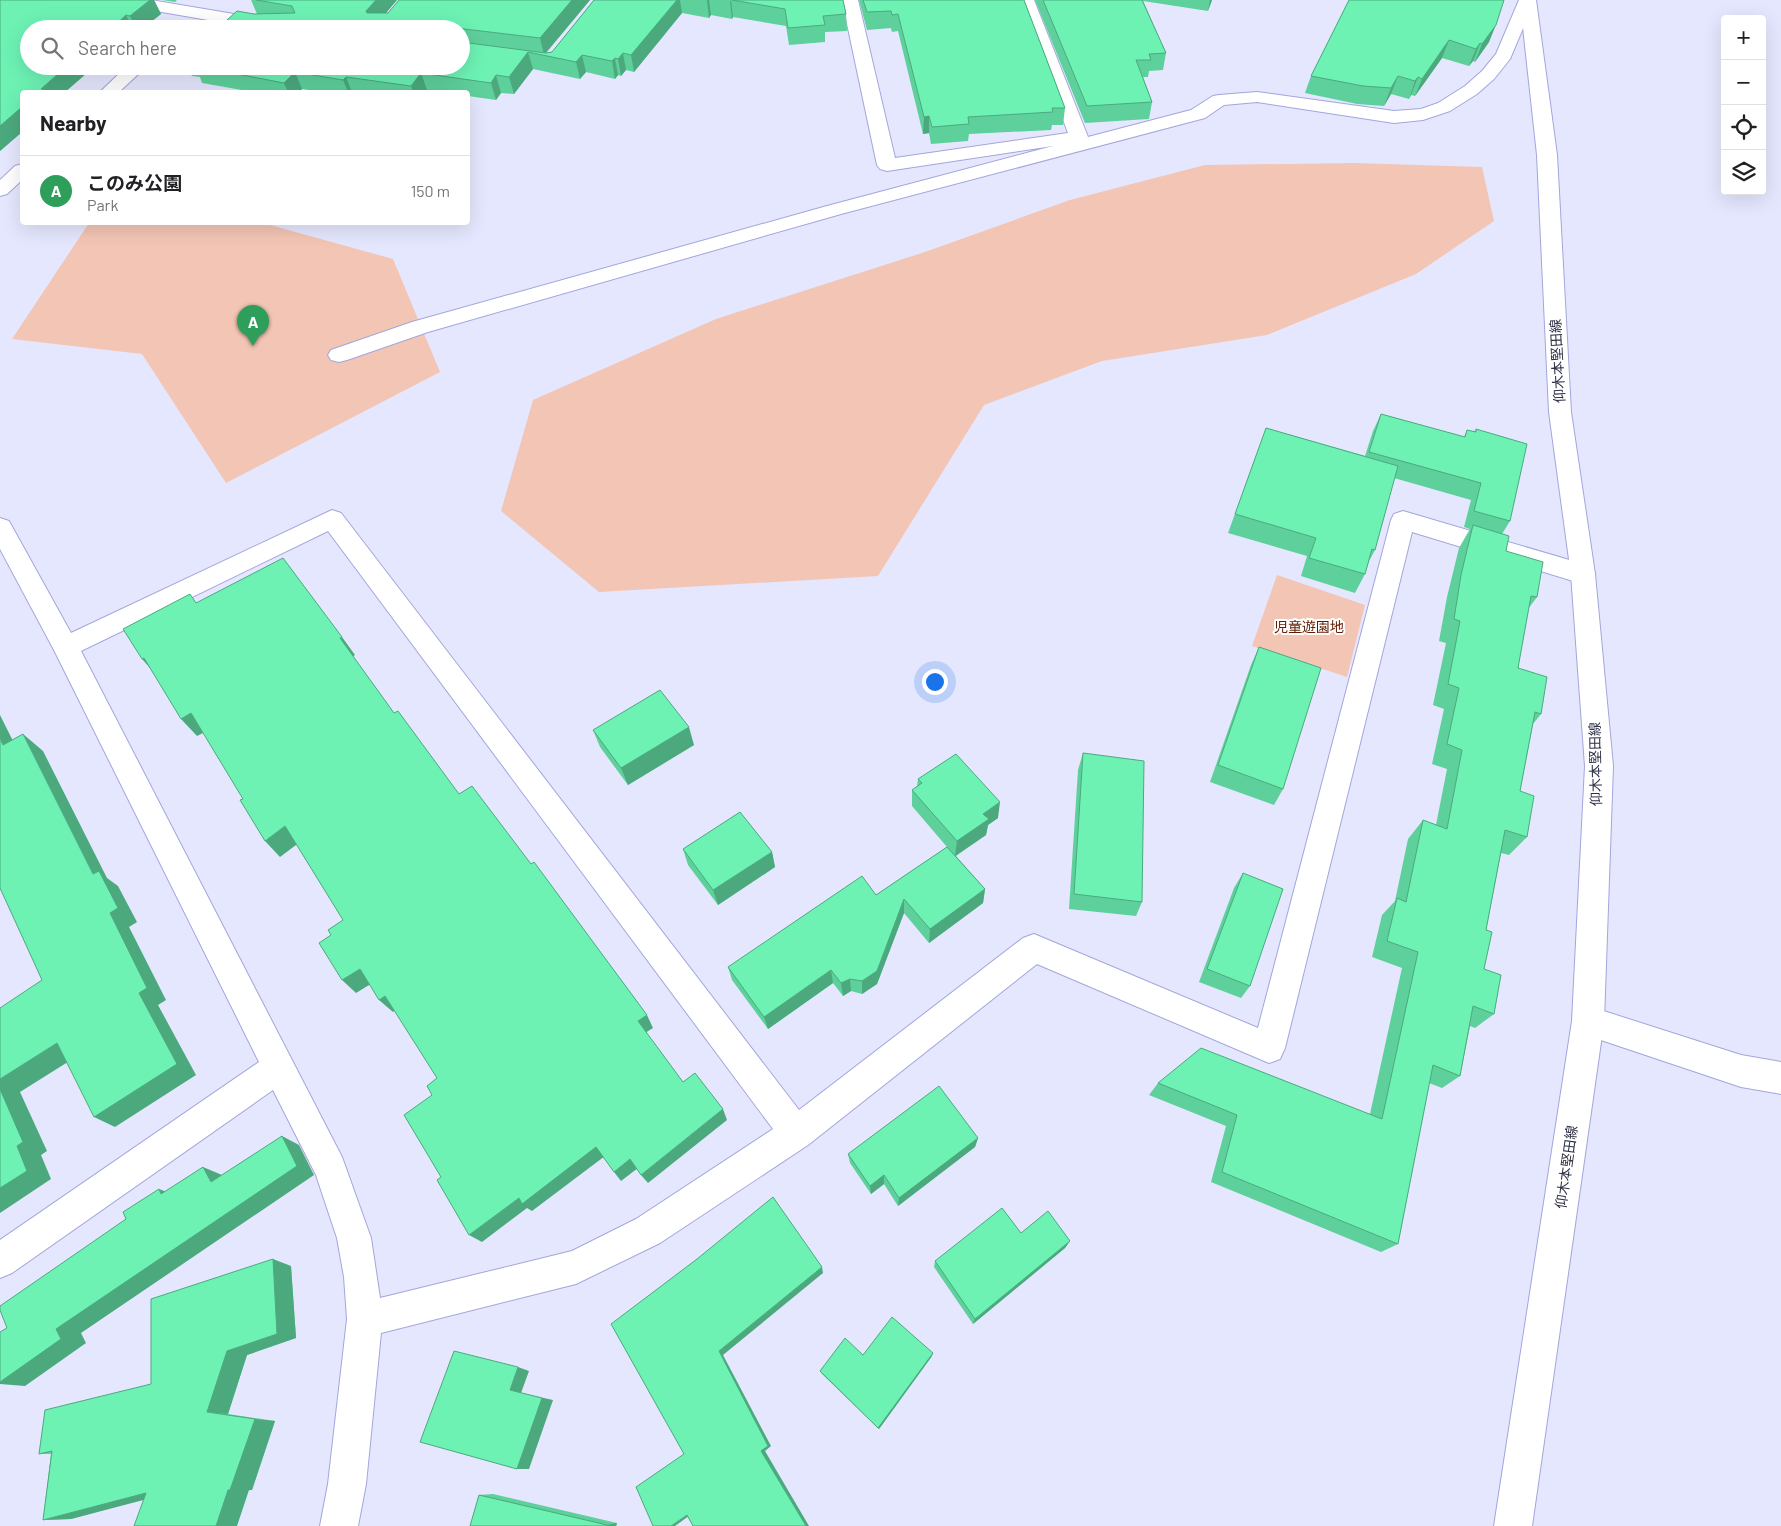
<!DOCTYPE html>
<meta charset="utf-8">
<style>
body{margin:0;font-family:Barlow,"Noto Sans JP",sans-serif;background:#f6f6f6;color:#202124}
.controls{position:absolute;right:15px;top:15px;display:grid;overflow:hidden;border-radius:5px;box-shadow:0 5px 20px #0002}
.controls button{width:45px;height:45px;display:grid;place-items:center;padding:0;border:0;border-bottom:1px solid #e0e0e0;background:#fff;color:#202124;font:25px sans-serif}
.you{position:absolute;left:934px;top:681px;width:18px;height:18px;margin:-12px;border:4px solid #fff;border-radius:50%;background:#1a73e8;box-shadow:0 0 0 8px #1a73e833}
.badge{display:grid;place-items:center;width:32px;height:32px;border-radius:50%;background:#ea580c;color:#fff;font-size:16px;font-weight:700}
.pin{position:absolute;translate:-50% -41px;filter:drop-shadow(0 1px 2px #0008)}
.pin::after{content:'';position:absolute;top:26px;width:18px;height:15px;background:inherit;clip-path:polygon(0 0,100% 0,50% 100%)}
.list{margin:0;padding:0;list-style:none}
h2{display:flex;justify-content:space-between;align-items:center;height:65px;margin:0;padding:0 20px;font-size:21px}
h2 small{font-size:16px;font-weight:400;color:#757577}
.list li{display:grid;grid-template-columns:32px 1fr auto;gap:15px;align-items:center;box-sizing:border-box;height:70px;padding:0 20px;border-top:1px solid #e0e0e0}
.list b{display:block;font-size:19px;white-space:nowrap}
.list p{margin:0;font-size:16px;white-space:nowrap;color:#757577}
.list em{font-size:16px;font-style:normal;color:#757577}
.icon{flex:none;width:28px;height:28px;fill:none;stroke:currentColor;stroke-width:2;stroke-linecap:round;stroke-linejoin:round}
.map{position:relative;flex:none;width:1781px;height:1526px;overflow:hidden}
.search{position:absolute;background:#fff;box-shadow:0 5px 20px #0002;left:20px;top:20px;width:450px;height:55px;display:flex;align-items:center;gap:12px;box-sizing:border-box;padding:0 18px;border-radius:28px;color:#757577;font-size:19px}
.panel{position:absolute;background:#fff;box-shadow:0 5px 20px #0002;left:20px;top:90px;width:450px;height:135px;border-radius:5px}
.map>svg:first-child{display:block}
</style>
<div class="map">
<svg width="1781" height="1526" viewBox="0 0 1781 1526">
<rect width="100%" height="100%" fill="#e5e7fe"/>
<g fill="#f3c5b4">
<path d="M1355 163 1482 167 1494 221 1416 274 1267 335 1102 361 984 405 878 576 599 592 501 511 533 400 716 319 925 252 1070 200 1205 165Z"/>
<path d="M89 223H263L393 259 440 372 226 483 142 354 12 339Z"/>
<path d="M1277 575 1365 605 1347 677 1252 646Z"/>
</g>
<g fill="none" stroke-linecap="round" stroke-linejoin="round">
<g stroke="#a2a6db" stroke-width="2">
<g id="minor">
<path d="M113 0H151L293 24 299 25 301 29H261L121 5 115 4Z"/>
<path d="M842 0H858L895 158 1068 133 1018 0H1034L1088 137 1191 110 1213 96 1219 95 1257 92 1394 111 1421 109 1438 103 1465 86 1482 71 1496 54 1519 0H1535L1510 59 1494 79 1477 94 1450 111 1423 120 1394 123 1257 102 1224 105 1205 118 841 214 428 332 347 360 339 362 331 360 328 355 331 350 412 322 827 206 1053 146 887 171 880 169 877 165Z"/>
<path d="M127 66H147L119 92H100Z"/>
<path d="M22 164V180L7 194 0 196V180L15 166Z"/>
<path d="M332 510 341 513 799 1110 1023 938 1034 934 1258 1028 1391 520 1394 514 1403 511 1583 564 1592 567 1595 574 1592 581 1583 584 1412 532 1285 1048 1280 1059 1269 1063 1037 964 808 1145 660 1243 576 1284 381 1333 366 1484 358 1526H320L328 1484 347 1319 344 1277 337 1238 316 1175 273 1090 12 1273 0 1278V1240L259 1062 55 652 0 549V518L9 521 71 633ZM328 531 773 1129 636 1219 572 1251 380 1298 371 1238 342 1157 81 651Z"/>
<path d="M1588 1006 1741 1055 1781 1062V1094L1741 1087 1577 1032 1572 1021 1577 1010Z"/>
</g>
</g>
<g stroke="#a2a6db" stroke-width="2">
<path id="major" d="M1520 0H1536L1557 155 1571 412 1595 574 1613 766 1604 1021 1532 1526H1494L1572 1021 1585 766 1571 574 1549 412 1537 155Z"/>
</g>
<use href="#minor" fill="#fff" fill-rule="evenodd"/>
<use href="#major" fill="#fff" fill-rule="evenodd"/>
</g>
<g fill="#5ed09b">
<path d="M0 0H154L161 14 142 29H29V66H95L65 92H22V132L0 151Z"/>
<path d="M162 0H177L175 2Z"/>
<path d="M251 0H397L386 13H388L399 0H590L546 53 552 52 594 0H843L846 14 847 31 825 32V42L789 45 786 26 733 17 732 19 711 15 709 18 682 13 634 72 626 70 621 76 618 75 615 79 586 72 580 79 533 69 514 94 501 93 496 100 468 96V92H444L427 90 425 92H322L302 89 299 92H253L202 83 200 77 192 76 187 66H461V29H217L254 14H257Z"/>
<path d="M859 0H1024L1065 108 1063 125H1052L1051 130 969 134 968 141 931 144 929 133 923 134 898 31 892 32 891 28 867 30Z"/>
<path d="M1035 0H1212L1208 11 1143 1 1166 53 1163 70 1149 71 1148 77H1143L1152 102 1149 119 1085 123Z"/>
<path d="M1349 0 1489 42 1475 62 1473 61 1469 66 1442 58 1415 96 1411 95 1409 99 1391 94 1384 106 1357 104 1305 93 1311 76Z"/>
<path d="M1381 414 1464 437 1467 430 1474 432 1476 429 1510 521 1502 534 1506 551 1537 597 1528 609 1518 668 1541 714 1533 724 1520 791 1527 837 1509 855 1501 853 1486 930 1484 969 1494 1014 1475 1028 1470 1026 1460 1076 1442 1088 1429 1083 1398 1244 1381 1252 1211 1182 1226 1126 1149 1095 1158 1083 1370 1114 1402 968 1372 957 1382 915 1395 901 1408 839 1423 820 1436 825 1447 769 1432 764 1444 709 1433 705 1446 643 1439 641 1447 597 1459 548 1470 529 1464 527 1471 500 1394 478 1375 550 1369 561 1365 574 1355 593 1301 576 1307 556 1228 533 1266 428 1365 456 1373 431Z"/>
<path d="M1259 647 1283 789 1274 805 1210 782 1251 665Z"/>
<path d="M593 730 694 745 628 785 600 747Z"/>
<path d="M1083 753 1142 902 1136 916 1069 909 1078 770Z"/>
<path d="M918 779 998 818 988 825 986 835 956 856 985 889 983 903 929 943 904 913 877 984 862 994 851 991 843 996 833 983 768 1029 732 980 728 967 876 895 947 847 912 806V790L917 786Z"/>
<path d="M683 849 772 852 775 867 718 905 688 865Z"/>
<path d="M1243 873 1250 986 1241 998 1199 982 1234 888Z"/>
<path d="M978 1138 975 1147 898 1206 884 1184 871 1194 850 1163 848 1154Z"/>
<path d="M1021 1233 1070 1241 1065 1248 973 1324 934 1267 935 1261Z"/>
<path d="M291 1266 296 1338 247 1355 228 1414 275 1421 252 1490 144 1499 71 1519 43 1520 51 1454H39L151 1384Z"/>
<path d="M863 1355 932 1356 879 1429 822 1374 820 1371Z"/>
<path d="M493 1494 617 1523 616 1526H470L479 1495Z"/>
</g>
<g fill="#4ca97e">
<path d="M150 0H154L161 14 142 29H136L130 16Z"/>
<path d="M376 0H397L373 28 367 13 366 11Z"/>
<path d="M572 0H590L544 55 540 38Z"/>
<path d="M677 0H680L682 13 634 72 631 55Z"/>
<path d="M707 0H709L711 15 709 18 707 1Z"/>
<path d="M731 0 733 17 732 19 730 2Z"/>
<path d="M1210 0H1212L1208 11Z"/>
<path d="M126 15 133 29H111Z"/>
<path d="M1496 25 1489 42 1475 62 1482 44Z"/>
<path d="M1449 40 1442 58 1415 96 1422 79Z"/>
<path d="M1480 43 1473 61 1469 66 1476 49Z"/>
<path d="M528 52 533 69 514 94 509 77Z"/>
<path d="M623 53 626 70 621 76 618 59Z"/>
<path d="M582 55 586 72 580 79 576 62Z"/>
<path d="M615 58 618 75 615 79 612 61Z"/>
<path d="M67 66H95L65 92H40L41 89Z"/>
<path d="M295 72 302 89 299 92H288L284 83Z"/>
<path d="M421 73 427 90 425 92H413L411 86Z"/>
<path d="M496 75 501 93 496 100 491 83Z"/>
<path d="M1398 76 1391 94 1384 106 1391 88Z"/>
<path d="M346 77 352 92H348L343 80Z"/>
<path d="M1418 77 1411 95 1409 99 1415 81Z"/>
<path d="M22 107V132L0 151V126Z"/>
<path d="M929 116V133L923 134 924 117Z"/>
<path d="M342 637 355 655 352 657 340 638Z"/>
<path d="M144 658 158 677 142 659Z"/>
<path d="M191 713 207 731 197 736 181 719Z"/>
<path d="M0 715 23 761 3 745 0 738Z"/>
<path d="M689 727 694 745 628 785 621 768Z"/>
<path d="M23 734 43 751 107 878 118 886 137 922 129 927 166 1000 158 1005 196 1075 115 1127 94 1117 139 993 110 913 93 874Z"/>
<path d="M1000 802 998 818 988 825 986 835 955 856 957 841 983 814Z"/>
<path d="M285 826 300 842 280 857 265 841Z"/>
<path d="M772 852 775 867 718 905 713 890Z"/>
<path d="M985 889 983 903 929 943 930 929Z"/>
<path d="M904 899V913L877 984 862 994V981Z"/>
<path d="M360 969 374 982 356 993 342 980Z"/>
<path d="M831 970 833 983 768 1029 764 1017Z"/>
<path d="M850 979 851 991 843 996 841 983Z"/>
<path d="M385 996 398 1008 393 1012 379 1000Z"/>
<path d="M647 1015 653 1028 645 1033 638 1021Z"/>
<path d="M57 1043 79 1055 20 1092 47 1151 41 1155 51 1179 0 1213V1188L17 1146 0 1089V1079Z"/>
<path d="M723 1109 727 1120 648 1183 641 1175Z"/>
<path d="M282 1136 299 1145 314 1175 81 1333 86 1343 25 1386 0 1384V1382L56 1329Z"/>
<path d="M978 1138 975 1147 898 1206 899 1198Z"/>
<path d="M596 1147 605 1156 532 1211 527 1208 482 1242 469 1235 519 1198Z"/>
<path d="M630 1159 638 1168 621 1181 614 1172Z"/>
<path d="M203 1167 222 1175 211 1182Z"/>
<path d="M884 1175V1184L871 1194 870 1186Z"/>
<path d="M159 1189 180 1197 161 1194Z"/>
<path d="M1070 1241 1065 1248 973 1324 975 1319Z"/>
<path d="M273 1259 291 1266 296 1338 247 1355 228 1414 207 1412 227 1351Z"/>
<path d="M822 1267 823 1273 723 1355 771 1446 765 1451 809 1526H806L761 1451 719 1351Z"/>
<path d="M933 1353 932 1356 879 1429 878 1428Z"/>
<path d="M518 1367 529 1371 521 1393 553 1400 529 1469H517L510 1390Z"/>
<path d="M255 1419 275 1421 252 1490H249L237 1526H216L228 1490Z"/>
<path d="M146 1493H170L71 1519 43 1520Z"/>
<path d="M693 1513 675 1526H671L687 1515Z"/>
<path d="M617 1523 616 1526H607V1525Z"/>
</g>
<g fill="#6df2b4" stroke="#4ca97e">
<path d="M0 0H150L130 16 126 15 111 29H29V66H67L41 89H44L40 92H22V107L0 126Z"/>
<path d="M256 0H376L366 11 367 13H388L399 0H572L540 38 456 28 455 29H217L237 11 254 14 295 13 292 6Z"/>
<path d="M594 0H677L631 55 623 53 618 59 615 58 612 61 582 55 576 62 528 52 509 77 496 75 491 83 421 73 411 86 346 77 343 80 295 72 284 83 196 66H461V42L546 53 552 52Z"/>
<path d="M732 0H843L846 14 823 16 825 25 788 28 785 9Z"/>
<path d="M863 0H1024L1065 108H1052L1053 112 968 117 969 124 932 127 929 116 924 117 898 14 892 15 891 11 867 12Z"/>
<path d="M1043 0H1142L1166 53 1149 54 1151 60H1136L1152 102 1087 106Z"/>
<path d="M1349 0H1504L1496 25 1482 44 1480 43 1476 49 1449 40 1422 79 1418 77 1415 81 1398 76 1391 88 1363 86 1311 76Z"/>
<path d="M1381 414 1465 437 1467 430 1476 432V429L1527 444 1510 521 1474 511 1481 483 1369 452Z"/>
<path d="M1266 428 1398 466 1375 550 1372 549 1365 574 1309 558 1316 538 1235 514Z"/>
<path d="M1473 525 1509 536 1506 551 1543 562 1537 597 1531 596 1518 668 1547 677 1541 714 1535 712 1520 791 1534 796 1527 837 1505 830 1486 930 1492 932 1484 969 1501 975 1494 1014 1473 1006 1460 1076 1433 1065 1398 1244 1222 1172 1237 1115 1158 1083 1201 1048 1382 1119 1418 952 1387 941 1397 898 1406 902 1423 820 1447 829 1462 750 1447 744 1459 688 1448 684 1460 621 1454 619 1461 575Z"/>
<path d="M283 558 342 637 340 638 394 713 398 711 459 794 472 786 531 864 534 862 647 1015 638 1021 683 1082 695 1073 723 1109 641 1175 630 1159 614 1172 596 1147 522 1204 519 1198 469 1235 437 1180 441 1177 404 1115 432 1095 427 1086 437 1078 385 996 379 1000 360 969 342 980 319 943 331 935 328 930 343 920 285 826 265 841 240 800 243 799 191 713 181 719 144 658 142 659 123 629 190 594 196 603Z"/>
<path d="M1259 647 1321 668 1283 789 1218 765Z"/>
<path d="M660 690 689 727 621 768 593 730Z"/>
<path d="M23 734 93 874 99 871 118 908 110 913 147 988 139 993 177 1064 94 1117 57 1043 0 1079V1008L42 980 0 888V738L3 745Z"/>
<path d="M1083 753 1144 761 1142 902 1074 894Z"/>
<path d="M956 754 1000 802 983 814 989 819 957 841 912 790 922 783 918 779Z"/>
<path d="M740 812 772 852 713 890 683 849Z"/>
<path d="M947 847 985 889 930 929 904 899 877 971 862 981 850 979 841 983 831 970 764 1017 728 967 862 876 876 895Z"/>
<path d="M1243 873 1283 889 1250 986 1207 969Z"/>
<path d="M939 1086 978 1138 899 1198 884 1175 870 1186 848 1154Z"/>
<path d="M0 1089 23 1142 17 1146 27 1171 0 1188Z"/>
<path d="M282 1136 297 1166 56 1329 61 1339 0 1382V1332L7 1328 0 1310V1306L126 1219 123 1212 159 1189 161 1194 203 1167 211 1182Z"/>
<path d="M773 1197 822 1267 719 1351 768 1446 761 1451 806 1526H693L687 1515 671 1526H653L636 1487 684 1454 611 1324 697 1259Z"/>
<path d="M1002 1208 1021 1233 1048 1211 1070 1241 975 1319 935 1261Z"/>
<path d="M273 1259 277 1334 227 1351 207 1412 255 1419 230 1490H228L216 1526H134L146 1493 43 1520 52 1451 39 1454 45 1410 151 1384V1299Z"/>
<path d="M892 1317 933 1353 878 1428 820 1371 845 1338 863 1355Z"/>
<path d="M454 1351 518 1367 510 1390 542 1398 517 1469 420 1442Z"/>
<path d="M479 1495 607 1525V1526H470Z"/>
</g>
<g text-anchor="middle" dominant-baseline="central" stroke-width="4" stroke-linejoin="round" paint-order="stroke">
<g font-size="14" fill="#2e3045" stroke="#fff">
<text transform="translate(1557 361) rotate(-93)">仰木本堅田線</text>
<text transform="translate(1595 764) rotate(-91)">仰木本堅田線</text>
<text transform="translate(1566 1167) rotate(-82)">仰木本堅田線</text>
</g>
<g font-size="14" fill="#601b00" stroke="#fff">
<text x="1309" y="626">児童遊園地</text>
</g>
</g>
</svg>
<div class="controls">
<button>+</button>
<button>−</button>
<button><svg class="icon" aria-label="locate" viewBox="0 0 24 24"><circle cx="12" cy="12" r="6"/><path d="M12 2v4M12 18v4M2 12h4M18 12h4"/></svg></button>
<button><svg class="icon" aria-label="layers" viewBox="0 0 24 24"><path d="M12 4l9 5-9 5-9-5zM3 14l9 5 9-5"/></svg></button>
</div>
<div class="you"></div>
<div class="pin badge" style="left:253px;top:346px;background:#2e9e5b">A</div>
<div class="search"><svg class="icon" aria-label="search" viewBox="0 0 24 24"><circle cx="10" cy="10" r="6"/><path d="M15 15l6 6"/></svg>Search here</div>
<section class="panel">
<h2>Nearby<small></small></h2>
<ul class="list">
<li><span class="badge" style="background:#2e9e5b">A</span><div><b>このみ公園</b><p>Park</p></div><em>150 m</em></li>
</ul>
</section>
</div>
